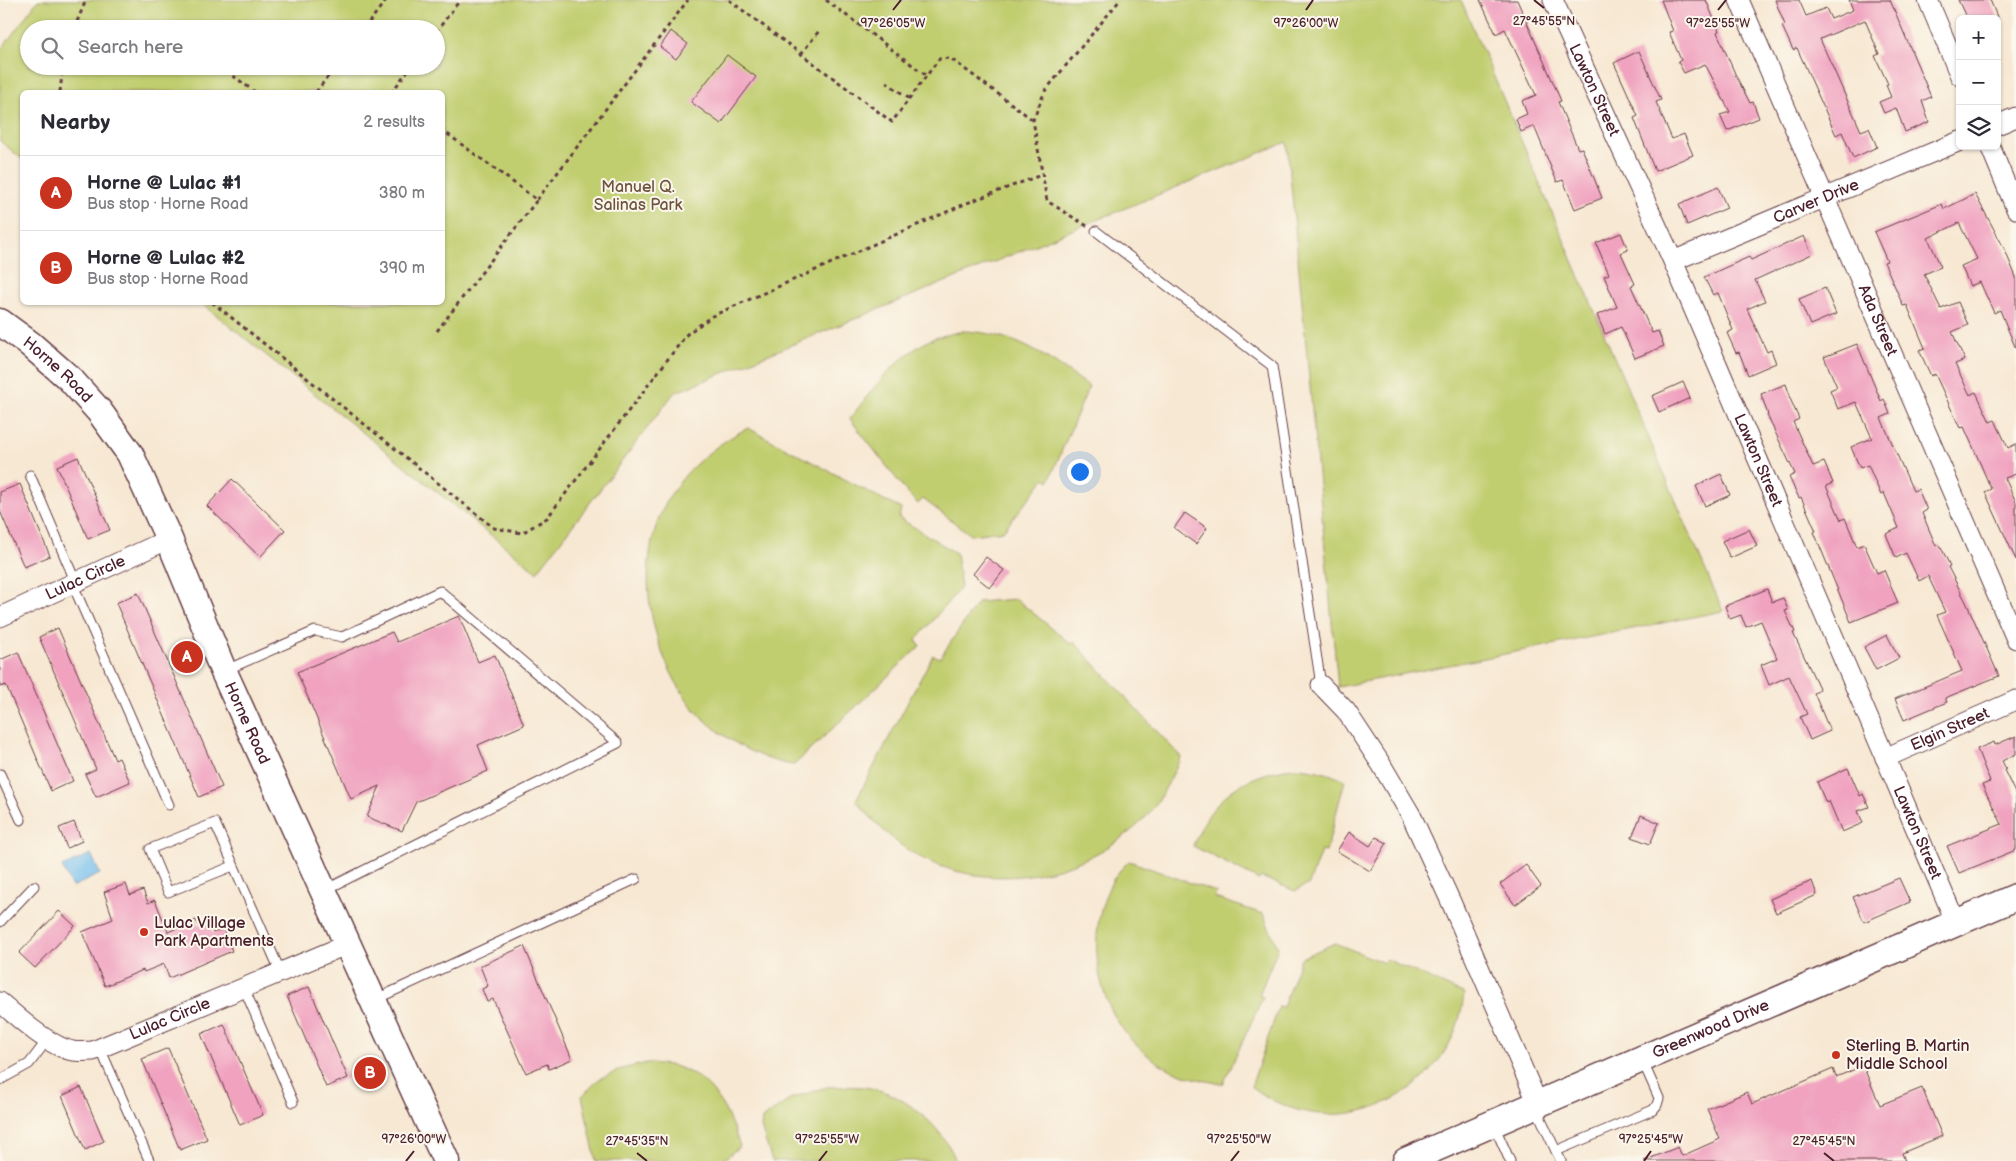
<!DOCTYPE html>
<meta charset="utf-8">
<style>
body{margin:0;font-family:"Balsamiq Sans",sans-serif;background:#f7f7f7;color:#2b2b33}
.controls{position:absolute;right:15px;top:15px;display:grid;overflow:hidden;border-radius:8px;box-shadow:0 1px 4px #0004}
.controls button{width:45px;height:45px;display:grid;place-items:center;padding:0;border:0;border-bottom:1px solid #e1e1e2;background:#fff;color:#2b2b33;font:25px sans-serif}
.you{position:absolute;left:1079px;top:471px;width:18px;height:18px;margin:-12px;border:4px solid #fff;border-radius:50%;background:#1a73e8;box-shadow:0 0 0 8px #1a73e833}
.badge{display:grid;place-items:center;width:32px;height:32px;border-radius:50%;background:#c8321e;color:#fff;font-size:16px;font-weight:700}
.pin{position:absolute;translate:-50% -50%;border:2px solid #fff;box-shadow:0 1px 5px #0006}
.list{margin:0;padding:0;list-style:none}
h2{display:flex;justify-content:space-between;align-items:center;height:65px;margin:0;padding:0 20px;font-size:21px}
h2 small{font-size:16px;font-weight:400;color:#7c7c81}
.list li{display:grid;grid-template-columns:32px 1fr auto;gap:15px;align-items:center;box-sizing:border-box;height:75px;padding:0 20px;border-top:1px solid #e1e1e2}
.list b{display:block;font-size:19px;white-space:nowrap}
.list p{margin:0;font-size:16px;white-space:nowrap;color:#7c7c81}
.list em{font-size:16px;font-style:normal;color:#7c7c81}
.icon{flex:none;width:28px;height:28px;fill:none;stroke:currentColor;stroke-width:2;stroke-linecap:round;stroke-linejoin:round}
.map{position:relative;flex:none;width:2016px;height:1161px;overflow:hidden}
.search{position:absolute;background:#fff;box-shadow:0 1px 4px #0004;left:20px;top:20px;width:425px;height:55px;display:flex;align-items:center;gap:12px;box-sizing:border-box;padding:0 18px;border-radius:28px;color:#7c7c81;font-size:19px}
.panel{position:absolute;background:#fff;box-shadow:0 1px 4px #0004;left:20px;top:90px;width:425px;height:215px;border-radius:8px}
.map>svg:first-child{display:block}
</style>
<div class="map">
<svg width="2016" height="1161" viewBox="0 0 2016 1161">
<rect width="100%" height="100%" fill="#fbf7ec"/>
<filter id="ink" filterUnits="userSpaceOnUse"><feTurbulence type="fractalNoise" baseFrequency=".02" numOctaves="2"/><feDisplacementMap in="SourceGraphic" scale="10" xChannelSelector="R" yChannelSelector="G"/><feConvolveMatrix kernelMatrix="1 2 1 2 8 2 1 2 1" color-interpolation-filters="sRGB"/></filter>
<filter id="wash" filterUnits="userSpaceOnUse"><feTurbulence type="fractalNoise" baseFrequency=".0096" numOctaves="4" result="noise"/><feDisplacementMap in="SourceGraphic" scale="20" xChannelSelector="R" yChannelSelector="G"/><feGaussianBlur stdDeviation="1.12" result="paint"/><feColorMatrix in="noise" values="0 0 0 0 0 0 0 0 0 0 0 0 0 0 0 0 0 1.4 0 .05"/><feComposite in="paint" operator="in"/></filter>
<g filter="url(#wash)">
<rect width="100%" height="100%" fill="#f7e8d3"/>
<g fill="#c1ce6f" stroke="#86764d" fill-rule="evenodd">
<path d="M38 0H1461L1723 611 1338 687 1287 142 674 393 537 572 201 303 442 302V92H22V159L0 141V51ZM29 29H436V66H29Z"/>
<path d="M963 331C1017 333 1046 357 1089 386L1049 481 1045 478 1003 531 971 535 923 499 918 504 909 495 850 419C871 390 894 360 926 342 937 336 951 334 963 331Z"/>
<path d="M748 428 901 509 899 518 956 553 961 587 916 640 920 646 794 765C776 763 760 756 744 748 725 737 705 723 691 705 649 649 632 565 667 501 684 470 717 443 748 428Z"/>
<path d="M1016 599 1071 644 1074 642 1181 757C1171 778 1160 802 1144 819 1084 878 985 897 911 852 890 839 872 820 856 800L933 655 940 658 978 602Z"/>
<path d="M1292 768C1311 768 1328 773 1345 780L1326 852 1321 851 1309 884 1295 891 1261 877 1259 880 1193 846C1211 798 1242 775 1292 768Z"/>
<path d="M1129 861 1216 892 1215 898 1263 914 1278 948 1259 995 1263 997 1223 1084C1199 1080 1176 1075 1156 1061 1097 1023 1080 938 1114 878 1118 872 1124 866 1129 861Z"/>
<path d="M1335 943 1384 963 1386 959 1464 994C1462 1009 1459 1024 1452 1038 1424 1098 1351 1130 1288 1107 1274 1102 1263 1095 1251 1087L1279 1006 1283 1007 1301 958Z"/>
<path d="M647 1063C656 1064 666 1064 674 1066 714 1078 727 1110 740 1146L722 1161H596L582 1096 599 1079 622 1069Z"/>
<path d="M827 1087C839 1087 851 1086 863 1087 901 1090 943 1126 956 1161H772L761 1127 762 1119 792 1098Z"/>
</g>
<path fill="#74c0ee" stroke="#5f708c" d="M91 854 100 874 72 887 62 867Z"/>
<g id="blocks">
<g fill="#f0a2bf">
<path d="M1480 0H1517L1556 89 1561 101 1558 102 1578 149 1582 148 1602 198 1575 209 1563 180 1557 182 1534 126 1521 132 1516 119 1527 114 1522 101 1536 95 1505 29 1496 34Z"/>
<path d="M1661 0H1706L1719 31 1717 32 1736 76 1750 103 1753 102 1759 118 1727 131 1720 115 1730 112 1705 64 1684 73 1678 62 1681 60 1669 32 1673 31Z"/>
<path d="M1775 0H1799L1806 16 1826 8 1831 19 1853 10 1849 0H1890L1931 97 1922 101 1929 122 1905 132 1896 108 1884 113 1879 102 1891 97 1886 85 1888 84 1875 56 1879 54 1865 20 1820 39 1861 131 1869 128 1877 147 1853 158 1842 132 1836 135 1797 48 1793 50 1782 26 1785 25Z"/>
<path d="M1958 0H1990L1998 19H1967Z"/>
<path d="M671 31 688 44 676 59 660 47Z"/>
<path d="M1639 51 1661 100 1656 102 1672 139 1684 134 1693 155 1655 171 1634 118 1638 116 1614 63Z"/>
<path d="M727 55 756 77 721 124 691 102Z"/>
<path d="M1718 187 1727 208 1687 225 1679 204Z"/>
<path d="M1975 194 2004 248 2016 277V349L2000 310 1994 313 1980 282 1970 286 1961 266 1977 259 1959 223 1928 238 1941 267 1924 274 1941 309 1958 302 1968 325 1952 332 1965 360 1955 364 1970 395 1976 392 1990 422 1995 420 2008 448 2016 444V474L2005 478 2016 502V560L1985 492 1991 489 1974 449 1964 427 1960 428 1935 374 1931 376 1919 350 1925 348 1907 305 1903 306 1896 289 1884 262 1887 261 1874 232 1942 204 1944 209Z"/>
<path d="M1621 233 1628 250 1621 253 1635 284 1631 286 1652 333 1658 331 1664 346 1635 358 1621 327 1605 334 1597 315 1617 307 1604 276 1609 274 1596 243Z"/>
<path d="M1804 236 1812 254 1755 280 1765 301 1747 309 1767 352 1771 350 1776 363 1748 375 1739 352 1736 353 1727 333 1733 330 1718 293 1713 295 1704 277 1749 257 1751 260Z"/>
<path d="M1825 288 1836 314 1810 325 1799 299Z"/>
<path d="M1857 344 1881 401 1884 399 1890 414 1881 418 1913 491 1918 489 1927 510 1922 513 1936 546 1940 545 1950 566 1948 567 1966 602 1999 676 1945 698 1947 702 1904 720 1895 699 1962 671 1937 615 1945 612 1928 576 1919 581 1906 553 1896 558 1886 534 1899 528 1884 493 1881 495 1868 465 1860 468 1851 447 1872 438 1856 402 1838 409 1830 390 1837 387 1824 357Z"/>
<path d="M1683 382 1690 398 1659 412 1652 396Z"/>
<path d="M1786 384 1790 396H1789L1799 419 1793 422 1813 466 1824 462 1833 483 1826 486 1841 520 1845 518 1857 547 1864 544 1877 573 1884 570 1898 603 1851 622 1814 532 1816 531 1801 497 1799 498 1789 477 1795 474 1767 415H1768L1761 394Z"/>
<path d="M78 457 110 530 88 539 57 466Z"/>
<path d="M1721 474 1730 495 1705 506 1696 486Z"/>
<path d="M232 479 285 530 260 557 207 506Z"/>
<path d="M20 484 50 556 24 567 0 511V492Z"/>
<path d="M1185 513 1207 528 1196 544 1174 528Z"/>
<path d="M1749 529 1757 546 1730 558 1722 541Z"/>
<path d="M986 557 1004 570 990 588 973 574Z"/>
<path d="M1767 589 1772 602 1783 598 1788 610 1785 611 1795 632 1793 633 1820 690 1814 693 1830 731 1810 740 1800 717 1807 714 1789 676 1769 685 1761 665 1777 658 1761 621 1746 627 1741 615 1730 619 1725 606Z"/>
<path d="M138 593 222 787 199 797 116 603Z"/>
<path d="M459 616 478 662 495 655 524 725 478 745 488 771 416 802 402 831 367 817 380 786 351 799 297 672 392 632 397 642Z"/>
<path d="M58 628 115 760 119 758 130 782 96 797 85 774 96 769 39 637Z"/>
<path d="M1887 635 1899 658 1876 670 1864 647Z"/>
<path d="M18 652 73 781 51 791 6 685 0 687V660Z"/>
<path d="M2016 736V754L2002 761 2006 769 2004 770 2016 795V850L1959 873 1947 846 2002 824 1982 785 1990 782 1977 749 1994 742 1995 745Z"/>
<path d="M1848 768 1860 796 1863 794 1869 807 1858 811 1863 823 1842 832 1829 801 1826 803 1817 782Z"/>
<path d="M1641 815 1659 823 1650 844 1632 837Z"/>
<path d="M74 822 82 841 67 848 59 828Z"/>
<path d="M1349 832 1370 846 1376 837 1387 843 1370 871 1337 851Z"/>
<path d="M1526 865 1541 886 1515 905 1500 884Z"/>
<path d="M1899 878 1910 902 1864 922 1853 897Z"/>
<path d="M1812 881 1817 895 1776 913 1770 899Z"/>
<path d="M126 884 130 895 143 890 148 903 155 900 168 932 196 920 198 925 208 921 213 933 223 929 232 951 169 978 164 964 144 972 143 970 105 986 82 932 113 919 104 892Z"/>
<path d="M59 911 75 926 35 968 19 953Z"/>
<path d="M524 946 572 1059 549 1069 547 1064 526 1073 493 999 487 1002 482 989 488 986 480 966Z"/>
<path d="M309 987 348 1078 326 1087 287 996Z"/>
<path d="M224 1024 263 1115 240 1125 201 1034Z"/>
<path d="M168 1048 207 1139 180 1150 142 1059Z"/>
<path d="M1863 1066 1880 1105 1922 1088 1942 1136 1902 1153 1905 1161H1644L1678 1147 1682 1156 1720 1139 1707 1109 1747 1092 1752 1104 1833 1069 1836 1077Z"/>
<path d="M81 1087 104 1141 85 1150 62 1096Z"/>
</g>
</g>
</g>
<g filter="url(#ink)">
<use href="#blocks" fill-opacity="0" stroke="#643d44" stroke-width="1"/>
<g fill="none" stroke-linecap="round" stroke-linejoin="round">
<g stroke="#643d44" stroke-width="11">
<g id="service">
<path d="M1096 231 1272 366 1321 685"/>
<path d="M30 475 76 583"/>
<path d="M73 585 169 805"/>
<path d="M226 670 315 631 342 637 440 591 618 743 325 890"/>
<path d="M0 774 21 820"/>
<path d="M233 866 168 892 150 849 215 823 281 973"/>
<path d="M0 922 34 886"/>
<path d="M244 988 293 1102"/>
<path d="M374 1000 636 879"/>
<path d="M100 1048 149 1160"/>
<path d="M0 1080 29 1064 48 1039"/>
<path d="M1536 1108 1556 1151"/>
<path d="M1494 1125 1510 1161"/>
<path d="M1561 1161 1556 1151 1653 1110 1657 1105 1659 1098 1643 1062"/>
</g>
</g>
<g stroke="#643d44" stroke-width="21">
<g id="minor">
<path id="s1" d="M1553 0 1673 261 1956 923"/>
<path id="s2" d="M1739 0 2016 639"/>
<path d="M1928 0 1960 76"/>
<path d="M1997 125 2016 117"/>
<path d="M1990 146 2016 209"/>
<path id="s3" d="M1673 261 1960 141"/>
<path id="s4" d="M0 617 169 539"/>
<path d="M1321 685 1346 711 1381 764 1411 815 1451 902 1538 1104"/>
<path id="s5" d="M1885 758 2016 700"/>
<path id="s6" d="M0 1002C17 1017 50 1047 73 1051 79 1052 86 1051 93 1051L348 944"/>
</g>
</g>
<g stroke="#643d44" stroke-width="29">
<g id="secondary">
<path id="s7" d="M0 322 30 344 70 379 99 411 130 454 169 539 223 670 446 1161"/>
<path id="s8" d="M1406 1161 2016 897"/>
</g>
</g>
<g stroke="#643d44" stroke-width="3" stroke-dasharray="4 4" stroke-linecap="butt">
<path d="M729 0 892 122 939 59 950 58 1033 120"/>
<path d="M826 0 927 76"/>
<path d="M74 29 86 0"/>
<path d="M364 29 386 0"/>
<path d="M436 32 460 0"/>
<path d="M801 54 819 31"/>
<path d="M220 66 255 92"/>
<path d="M886 82 910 99"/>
<path d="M60 92 63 66"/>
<path d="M316 92 336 66"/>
<path d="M393 92H392L411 66"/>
<path d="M537 200 688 0"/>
<path d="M1087 226 1047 201 1033 120 1045 91 1120 0"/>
<path d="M212 302 494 528 522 533 547 518 687 334 712 316 967 203 1041 175"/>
<path d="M437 331 537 200 442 130"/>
</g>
<use href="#service" stroke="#fff" stroke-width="9"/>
<use href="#minor" stroke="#fff" stroke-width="19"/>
<use href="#secondary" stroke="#fff" stroke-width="26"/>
</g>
</g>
<path fill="none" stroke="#4a1f2b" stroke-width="2" d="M1534 0 1544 8M893 10 901 0M1306 10 1313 0M1718 10 1726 0M637 1153 647 1161M1824 1153 1834 1161M406 1161 414 1151M819 1161 827 1151M1231 1161 1239 1151M1644 1161 1651 1151"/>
<g fill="#c8321e" stroke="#fbf7ec" stroke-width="2">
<circle cx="144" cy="932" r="5"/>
<circle cx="1836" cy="1055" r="5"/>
</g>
<g text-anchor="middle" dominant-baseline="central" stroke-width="4" stroke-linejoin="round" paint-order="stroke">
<g font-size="16" fill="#4a1f2b" stroke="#fbf7ec">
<text stroke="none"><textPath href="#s1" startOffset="99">Lawton Street</textPath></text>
<text stroke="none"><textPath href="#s3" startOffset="155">Carver Drive</textPath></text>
<text stroke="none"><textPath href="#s2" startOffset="349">Ada Street</textPath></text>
<text stroke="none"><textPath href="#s7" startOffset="75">Horne Road</textPath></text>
<text stroke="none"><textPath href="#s1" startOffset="504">Lawton Street</textPath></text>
<text stroke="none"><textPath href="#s4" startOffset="94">Lulac Circle</textPath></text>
<text stroke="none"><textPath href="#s7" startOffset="480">Horne Road</textPath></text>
<text stroke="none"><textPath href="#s5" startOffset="71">Elgin Street</textPath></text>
<text stroke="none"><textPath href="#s1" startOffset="909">Lawton Street</textPath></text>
<text stroke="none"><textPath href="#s6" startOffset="192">Lulac Circle</textPath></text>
<text stroke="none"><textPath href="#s8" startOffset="332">Greenwood Drive</textPath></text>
</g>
<g font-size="16" fill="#6e543f" stroke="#fbf7ec">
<text x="638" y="187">Manuel Q.<tspan x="638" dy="18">Salinas Park</tspan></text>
</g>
<g font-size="16" fill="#4a1f2b" stroke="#fbf7ec" text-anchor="start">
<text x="154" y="923">Lulac Village<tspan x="154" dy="18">Park Apartments</tspan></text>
<text x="1846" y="1046">Sterling B. Martin<tspan x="1846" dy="18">Middle School</tspan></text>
</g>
</g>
<g font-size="12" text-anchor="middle" fill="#4a1f2b" stroke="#fbf7ec" stroke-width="4" stroke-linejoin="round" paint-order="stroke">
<text x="1544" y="25">27°45'55"N</text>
<text x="893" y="27">97°26'05"W</text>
<text x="1718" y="27">97°25'55"W</text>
<text x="1306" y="27">97°26'00"W</text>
<text x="414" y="1143">97°26'00"W</text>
<text x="827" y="1143">97°25'55"W</text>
<text x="1239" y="1143">97°25'50"W</text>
<text x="1651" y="1143">97°25'45"W</text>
<text x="637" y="1145">27°45'35"N</text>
<text x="1824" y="1145">27°45'45"N</text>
</g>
</svg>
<div class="controls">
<button>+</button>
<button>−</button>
<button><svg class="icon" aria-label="layers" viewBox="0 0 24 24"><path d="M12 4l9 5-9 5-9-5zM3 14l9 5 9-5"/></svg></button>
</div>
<div class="you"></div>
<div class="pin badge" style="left:187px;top:657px">A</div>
<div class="pin badge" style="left:370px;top:1073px">B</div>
<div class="search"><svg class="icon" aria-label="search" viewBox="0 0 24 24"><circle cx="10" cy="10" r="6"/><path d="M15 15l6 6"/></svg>Search here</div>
<section class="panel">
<h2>Nearby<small>2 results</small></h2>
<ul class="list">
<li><span class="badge">A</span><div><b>Horne @ Lulac #1</b><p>Bus stop · Horne Road</p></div><em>380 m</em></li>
<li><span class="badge">B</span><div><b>Horne @ Lulac #2</b><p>Bus stop · Horne Road</p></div><em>390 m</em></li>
</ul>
</section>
</div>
